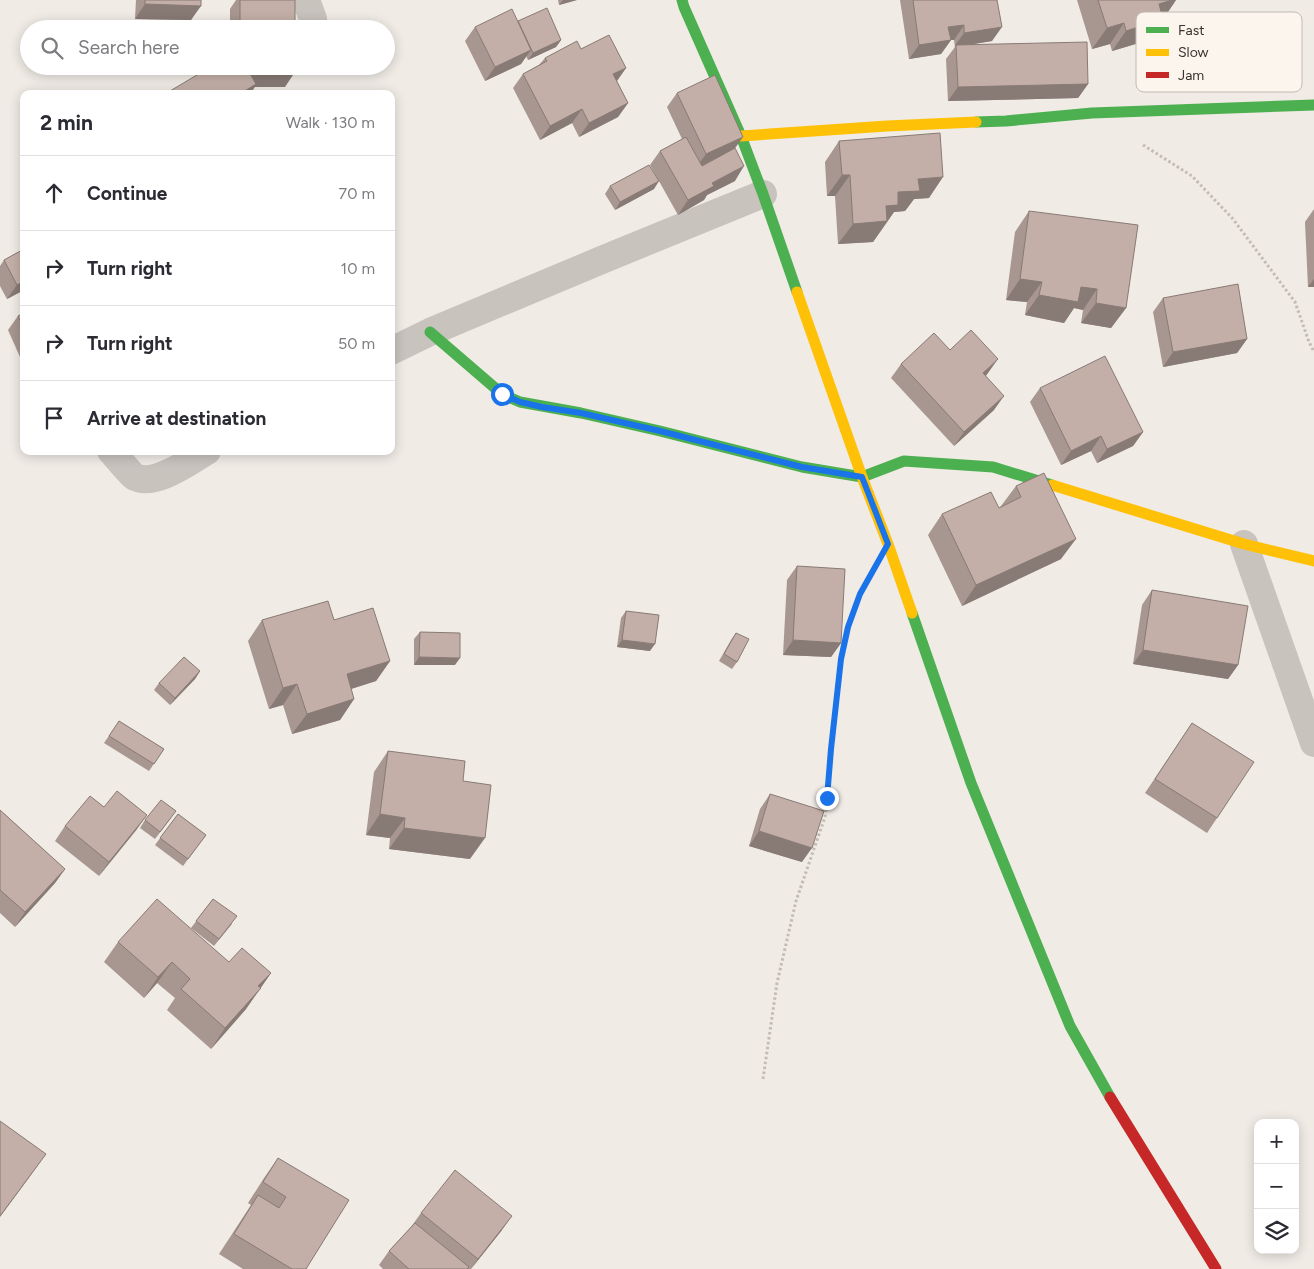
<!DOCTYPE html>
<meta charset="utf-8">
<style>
body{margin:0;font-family:Figtree,sans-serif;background:#f2f2f3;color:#2b2b33}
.controls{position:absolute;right:15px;bottom:15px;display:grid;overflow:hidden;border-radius:10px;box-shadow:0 2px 12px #0003}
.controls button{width:45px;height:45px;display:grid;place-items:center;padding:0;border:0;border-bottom:1px solid #e1e1e2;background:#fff;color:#2b2b33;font:25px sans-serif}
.stop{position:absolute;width:15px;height:15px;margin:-11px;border:4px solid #1a73e8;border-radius:50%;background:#fff}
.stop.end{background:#1a73e8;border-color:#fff;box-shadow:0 1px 5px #0008}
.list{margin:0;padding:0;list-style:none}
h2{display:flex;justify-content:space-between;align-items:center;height:65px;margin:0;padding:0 20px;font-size:21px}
h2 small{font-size:16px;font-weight:400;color:#7c7c81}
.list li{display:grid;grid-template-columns:32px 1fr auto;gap:15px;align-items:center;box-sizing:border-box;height:75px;padding:0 20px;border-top:1px solid #e1e1e2}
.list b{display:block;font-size:19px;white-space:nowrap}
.list em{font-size:16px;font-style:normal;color:#7c7c81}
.icon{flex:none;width:28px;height:28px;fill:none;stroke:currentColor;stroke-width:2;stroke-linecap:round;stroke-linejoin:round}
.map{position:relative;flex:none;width:1314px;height:1269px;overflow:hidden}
.search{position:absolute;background:#fff;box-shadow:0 2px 12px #0003;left:20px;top:20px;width:375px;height:55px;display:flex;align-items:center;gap:12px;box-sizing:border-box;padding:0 18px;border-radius:28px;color:#7c7c81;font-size:19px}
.panel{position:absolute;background:#fff;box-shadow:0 2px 12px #0003;left:20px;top:90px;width:375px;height:365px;border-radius:10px}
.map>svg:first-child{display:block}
</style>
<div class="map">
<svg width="1314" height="1269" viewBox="0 0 1314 1269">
<rect width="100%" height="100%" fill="#f0ebe5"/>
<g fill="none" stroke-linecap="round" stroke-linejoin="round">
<g stroke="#c2bbb6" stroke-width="3" stroke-dasharray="2.5 2.5" stroke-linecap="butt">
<path d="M1143 145 1192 176 1233 219 1295 302 1309 342 1314 352"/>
<path d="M763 1079 777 983 796 901 825 817 841 659 848 627 860 594 866 584"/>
</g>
<g stroke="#c9c3be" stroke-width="28">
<path d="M306 0 313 19"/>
<path d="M391 351 430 332 604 259 763 194"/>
<path d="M111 451C117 457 130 474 135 477 155 487 190 461 207 451"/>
<path d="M1244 544 1314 743"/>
</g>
<g stroke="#4caf50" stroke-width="11">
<path d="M682 0 684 7 741 136 763 194 797 292"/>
<path d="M976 122 1006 121 1092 113 1314 105"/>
<path d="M430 332 502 394 520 402 581 413 660 431 802 467 862 477 904 461 993 467 1052 485"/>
<path d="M912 613 971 783 1070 1026 1110 1097"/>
</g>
<g stroke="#ffc107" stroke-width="11">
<path d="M741 136 887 126 976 122"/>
<path d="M797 292 862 477 888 544 912 613"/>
<path d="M1052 485 1244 544 1314 561"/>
</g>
<path stroke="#c62828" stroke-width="11" d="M1110 1097 1216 1269"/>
</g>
<g fill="#a89690">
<path d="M136 0H201L191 20 135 19Z"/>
<path d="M236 0H295V29H230V9Z"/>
<path d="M558 0H577L559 5Z"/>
<path d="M900 0H997L992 41 973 44 1088 84 1078 98 948 101 946 59 955 47 954 40H951L941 54 909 59Z"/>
<path d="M1077 0H1176L1149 40 1112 51 1110 44 1092 49Z"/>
<path d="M518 21 561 40 556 47 528 60 526 56 521 64 485 81 465 41 475 27 518 22Z"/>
<path d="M581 49 626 68 617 81 628 103 618 117 579 137 572 123 540 140 513 88 523 74 539 65 545 58Z"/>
<path d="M677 93 735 149V181L707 195 704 200 678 215 650 165 660 151 682 139 667 107Z"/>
<path d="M839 141 929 198 914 199 905 211 894 212 873 242 838 244 835 196H827L825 162Z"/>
<path d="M610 186 654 189 615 210 605 194Z"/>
<path d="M1314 209V287H1308L1305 222Z"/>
<path d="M1029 211 1126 308 1111 328 1081 323 1083 310 1074 308 1064 323 1025 315 1027 302 1006 300 1015 232Z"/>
<path d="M24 249V290L7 299 0 286V266L4 260Z"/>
<path d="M1163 298 1247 339 1237 353 1163 367 1153 312Z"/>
<path d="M24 313V366L8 330 18 316Z"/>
<path d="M950 350 988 373 986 376 994 410 954 446 891 378 901 364Z"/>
<path d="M1040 388 1143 432 1133 446 1097 463 1091 451 1061 465 1030 402Z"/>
<path d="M1016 486 1061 559 962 606 928 535 942 514 999 508 1001 506Z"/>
<path d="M797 566 841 643 831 657 783 655 787 580Z"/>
<path d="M1152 590 1238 665 1228 679 1133 664 1142 605Z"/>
<path d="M626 611 650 651 617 647 621 618Z"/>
<path d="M262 620H334L390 661 376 681 351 689 354 699 340 720 292 734 283 705 269 709 248 641Z"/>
<path d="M420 632 455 665H414V639Z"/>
<path d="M736 633 737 662 732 669 719 661 731 640Z"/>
<path d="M200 671 195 679 170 705 154 690 159 683Z"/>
<path d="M119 721 164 749 149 771 104 743Z"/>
<path d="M1192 723 1217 818 1207 833 1145 793Z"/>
<path d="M388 751 463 781 470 859 389 849 390 838 366 835 374 772Z"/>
<path d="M770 794 802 862 749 846 760 809Z"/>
<path d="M104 807 137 829 99 876 55 841 65 826Z"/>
<path d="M0 810 65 869 55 883 15 927 0 913Z"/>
<path d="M178 814 206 835 183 866 155 845Z"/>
<path d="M171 818 155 839 140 828 145 820Z"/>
<path d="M213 899 232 924 214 946 191 928Z"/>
<path d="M118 942 229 962 271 973 246 1009 211 1049 167 1010 175 998 157 983 144 998 104 962Z"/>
<path d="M278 1158 306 1269H243L219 1254 251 1205 248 1203 264 1178Z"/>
<path d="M421 1213 502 1230 471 1269H383L379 1265 389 1251 411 1227Z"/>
</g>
<g fill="#887a75">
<path d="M563 0H577L559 5Z"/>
<path d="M1172 0H1176L1149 40 1112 51 1126 31 1159 4Z"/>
<path d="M145 4 201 6 191 20 135 19Z"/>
<path d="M1124 23 1110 44 1092 49 1107 28Z"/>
<path d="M964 25 954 40H951L941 54 909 59 919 45 948 27Z"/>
<path d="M1002 27 992 41 956 47V45L954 47 964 33Z"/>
<path d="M561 40 556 47 528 60 533 53Z"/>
<path d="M531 50 521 64 485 81 495 67Z"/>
<path d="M626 68 616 82 613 74Z"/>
<path d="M249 72H295L285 87H255L250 94H240Z"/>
<path d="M1088 84 1078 98 948 101 958 87Z"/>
<path d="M628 103 618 117 579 137 589 123Z"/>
<path d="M582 109 572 123 540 140 550 126Z"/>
<path d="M743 137 733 151 696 168 706 154Z"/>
<path d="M744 166 735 181 707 195 704 200 678 215 688 200 712 183Z"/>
<path d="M842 175H850L835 196H827Z"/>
<path d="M943 177 929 198 914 199 905 211 894 212 873 242 838 244 853 224 886 206 898 192 918 179Z"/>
<path d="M659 181 654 189 615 210 620 202Z"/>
<path d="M1020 279 1042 282 1027 302 1006 300Z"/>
<path d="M1314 279V287H1308Z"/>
<path d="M24 281V290L7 299 17 285Z"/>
<path d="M1081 287 1097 289 1083 310 1074 308 1064 323 1025 315 1039 295Z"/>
<path d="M1096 303 1126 308 1111 328 1081 323Z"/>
<path d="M1247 339 1237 353 1163 367 1173 352Z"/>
<path d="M998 359 988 373 973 388 983 373Z"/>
<path d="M1004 396 994 410 954 446 964 432Z"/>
<path d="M1143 432 1133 446 1097 463 1107 449Z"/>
<path d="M1101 436 1091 451 1061 465 1071 451Z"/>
<path d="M1076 539 1061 559 962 606 976 585Z"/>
<path d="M622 640 655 644 650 651 617 647Z"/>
<path d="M793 640 841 643 831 657 783 655Z"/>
<path d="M1143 650 1238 665 1228 679 1133 664Z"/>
<path d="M419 657 460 658 455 665H414Z"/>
<path d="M390 661 376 681 332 695 347 674Z"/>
<path d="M200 671 195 679 170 705 175 698Z"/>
<path d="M297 684 283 705 269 709 283 688Z"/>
<path d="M354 699 340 720 292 734 307 714Z"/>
<path d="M380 814 405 818 390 838 366 835Z"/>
<path d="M147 815 137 829 99 876 109 862Z"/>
<path d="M404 828 485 838 470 859 389 849Z"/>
<path d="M759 831 812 848 802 862 749 846Z"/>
<path d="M65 869 55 883 15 927 25 912Z"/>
<path d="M172 962 157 983 144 998 158 977Z"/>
<path d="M271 973 246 1009 211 1049 225 1028 258 986Z"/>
<path d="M46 1154 31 1175 0 1217V1216Z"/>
<path d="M512 1216 502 1230 471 1269 478 1259Z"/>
</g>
<g fill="#c3afa7" stroke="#887a75">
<path d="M145 0H201V6L145 4Z"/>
<rect x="240" y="0" width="55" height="29"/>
<path d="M913 0H997L1002 27 964 33V25L948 27 951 40 919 45Z"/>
<path d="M1098 0H1172L1159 4 1163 19 1126 31 1124 23 1107 28Z"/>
<path d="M547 8 561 40 533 53 518 21Z"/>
<path d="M512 9 531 50 495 67 475 27Z"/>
<path d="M609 35 626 68 613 74 628 103 589 123 582 109 550 126 523 74 547 61 545 58 577 41 581 49Z"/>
<path d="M1087 42 1088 84 958 87 956 45Z"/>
<path d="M212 66H295V72H249L256 84 240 94H165Z"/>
<path d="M715 75 743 137 706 154 677 93Z"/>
<path d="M940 133 943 177 918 179 920 191 898 192V205L886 206 887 221 853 224 850 175H842L839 141Z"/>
<path d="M686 137 702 166 735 148 744 166 712 183 714 186 688 200 660 151Z"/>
<path d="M649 165 659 181 620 202 610 186Z"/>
<path d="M1029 211 1138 225 1126 308 1096 303 1097 289 1081 287 1078 302 1039 295 1042 282 1020 279Z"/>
<path d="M24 249V281L17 285 4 260Z"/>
<path d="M1238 284 1247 339 1173 352 1163 298Z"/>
<path d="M24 313V329L18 316Z"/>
<path d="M971 330 998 359 983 373 1004 396 964 432 901 364 934 333 950 350Z"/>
<path d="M1105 356 1143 432 1107 449 1101 436 1071 451 1040 388Z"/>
<path d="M1044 473 1076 539 976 585 942 514 991 492 999 508 1021 497 1016 486Z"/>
<path d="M797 566 845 569 841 643 793 640Z"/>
<path d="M1152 590 1248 606 1238 665 1143 650Z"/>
<path d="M328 601 334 620 373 608 390 661 347 674 354 699 307 714 297 684 283 688 262 620Z"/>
<path d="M626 611 659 615 655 644 622 640Z"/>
<path d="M420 632 460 633V658L419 657Z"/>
<path d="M736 633 749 639 737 662 724 654Z"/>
<path d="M184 657 200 671 175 698 159 683Z"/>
<path d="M119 721 164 749 154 764 109 736Z"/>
<path d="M1192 723 1254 762 1217 818 1155 779Z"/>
<path d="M388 751 465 761 463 781 491 785 485 838 404 828 405 818 380 814Z"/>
<path d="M117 791 147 815 109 862 65 826 90 796 104 807Z"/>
<path d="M770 794 824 811 812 848 759 831Z"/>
<path d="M161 800 176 811 160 832 145 820Z"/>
<path d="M0 810 65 869 25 912 0 890Z"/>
<path d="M178 814 206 835 188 859 160 838Z"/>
<path d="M157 899 229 962 242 948 271 973 258 986 261 988 225 1028 181 989 190 979 172 962 158 977 118 942Z"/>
<path d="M213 899 237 916 219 939 196 921Z"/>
<path d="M0 1121 46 1154 0 1216Z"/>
<path d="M278 1158 349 1200 306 1269H292L234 1234 258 1195 279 1208 286 1197 263 1182Z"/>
<path d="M455 1170 512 1216 478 1259 421 1213Z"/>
<path d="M415 1223 469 1267 467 1269H409L389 1251Z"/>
</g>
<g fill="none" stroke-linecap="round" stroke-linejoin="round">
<path stroke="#1a73e8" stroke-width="6" d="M502 394 520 402 542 407 581 413 660 431 802 467 862 477 888 544 860 594 848 627 841 659 831 749 827 798"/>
</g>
<rect x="1136" y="12" width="166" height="80" rx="8" fill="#fbf5ee" stroke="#c1bab4" stroke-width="1"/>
<rect x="1146" y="27" width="23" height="6" fill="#4caf50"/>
<rect x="1146" y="49" width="23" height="7" fill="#ffc107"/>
<rect x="1146" y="72" width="23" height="6" fill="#c62828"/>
<g font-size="14" fill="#3b302b">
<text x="1178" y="35">Fast</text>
<text x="1178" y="57">Slow</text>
<text x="1178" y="80">Jam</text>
</g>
</svg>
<div class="controls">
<button>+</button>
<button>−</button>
<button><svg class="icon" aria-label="layers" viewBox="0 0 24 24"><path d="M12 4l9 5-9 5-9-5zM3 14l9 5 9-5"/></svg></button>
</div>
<div class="stop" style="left:502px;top:394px"></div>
<div class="stop end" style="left:827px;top:798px"></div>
<div class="search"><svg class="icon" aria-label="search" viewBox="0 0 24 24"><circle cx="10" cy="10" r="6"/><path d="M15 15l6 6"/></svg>Search here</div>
<section class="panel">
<h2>2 min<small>Walk · 130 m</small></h2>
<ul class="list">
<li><svg class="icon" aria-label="ahead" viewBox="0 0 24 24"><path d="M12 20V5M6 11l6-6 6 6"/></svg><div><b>Continue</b></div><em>70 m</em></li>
<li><svg class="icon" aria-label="right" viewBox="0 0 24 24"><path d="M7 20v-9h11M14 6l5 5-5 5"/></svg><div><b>Turn right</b></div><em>10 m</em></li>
<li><svg class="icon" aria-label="right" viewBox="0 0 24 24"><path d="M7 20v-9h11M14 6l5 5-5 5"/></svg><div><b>Turn right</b></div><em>50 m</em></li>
<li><svg class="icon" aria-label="arrive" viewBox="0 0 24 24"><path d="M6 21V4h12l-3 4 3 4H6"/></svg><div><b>Arrive at destination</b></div></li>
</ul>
</section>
</div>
